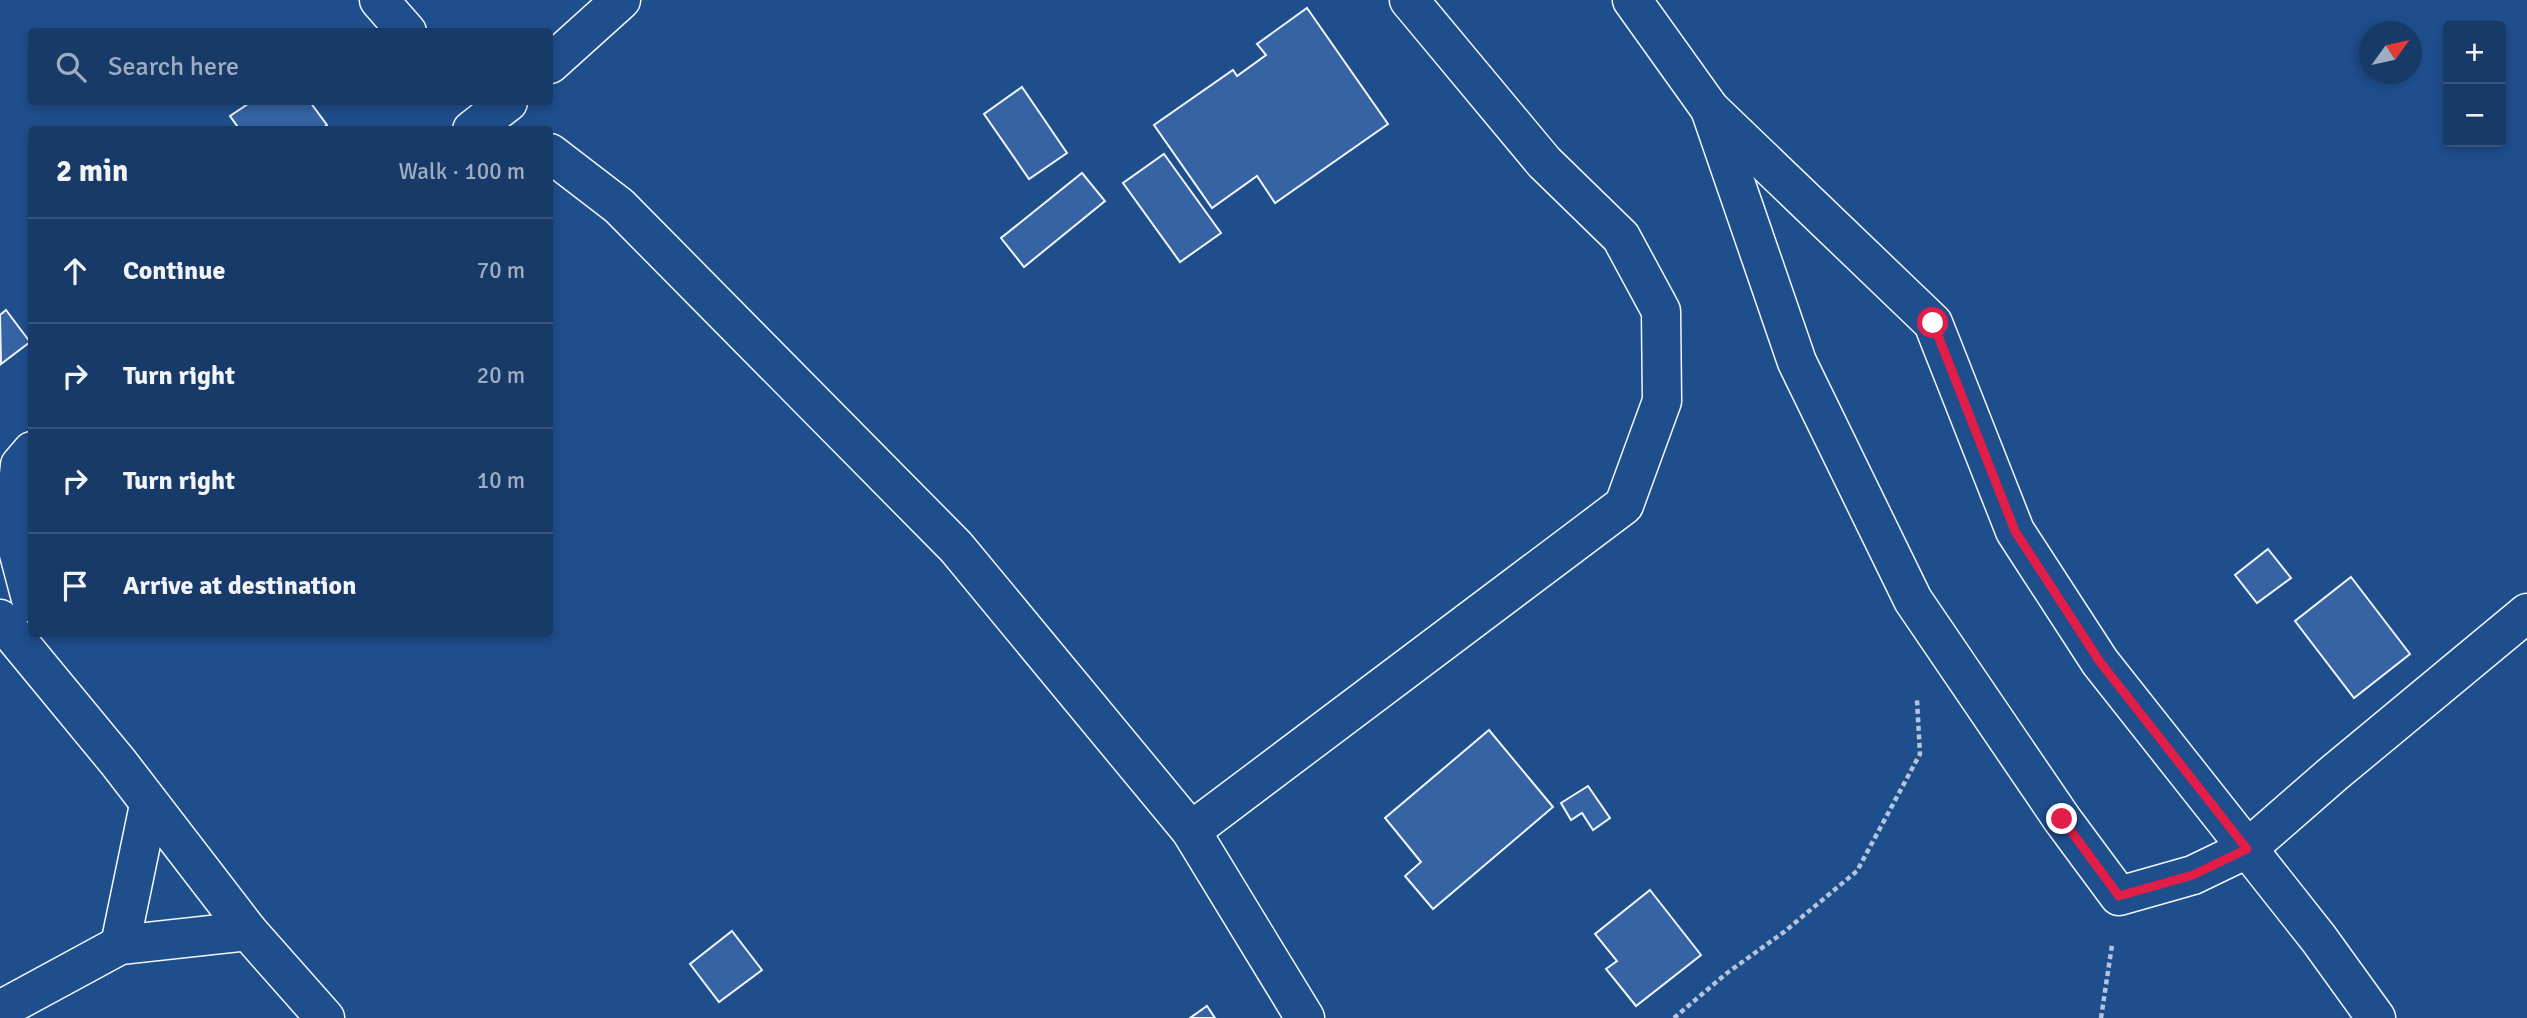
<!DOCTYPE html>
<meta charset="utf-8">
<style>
body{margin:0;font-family:Signika,sans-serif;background:#244571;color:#f1f3f6}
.controls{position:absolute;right:21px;top:21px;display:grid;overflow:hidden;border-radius:7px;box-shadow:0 4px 10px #0003}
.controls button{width:63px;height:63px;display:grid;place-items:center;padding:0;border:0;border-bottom:2px solid #36547d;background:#173a69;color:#f1f3f6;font:35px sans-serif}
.compass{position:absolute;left:2359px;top:21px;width:63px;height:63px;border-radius:50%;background:#173a69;box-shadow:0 4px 10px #0003;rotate:57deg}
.stop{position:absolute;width:21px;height:21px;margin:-16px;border:5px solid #e11d48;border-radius:50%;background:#fff}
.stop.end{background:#e11d48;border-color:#fff;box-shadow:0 2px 7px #0008}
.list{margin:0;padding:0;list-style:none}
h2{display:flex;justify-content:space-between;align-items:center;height:91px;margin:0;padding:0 28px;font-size:30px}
h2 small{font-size:23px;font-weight:400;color:#9eadc0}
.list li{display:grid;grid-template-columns:46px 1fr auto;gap:21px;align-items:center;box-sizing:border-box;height:105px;padding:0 28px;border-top:2px solid #36547d}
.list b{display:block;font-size:26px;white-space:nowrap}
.list em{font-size:23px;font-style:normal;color:#9eadc0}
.icon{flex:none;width:38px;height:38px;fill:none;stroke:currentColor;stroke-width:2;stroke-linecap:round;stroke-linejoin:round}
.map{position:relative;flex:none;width:2527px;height:1018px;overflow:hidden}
.search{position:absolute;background:#173a69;box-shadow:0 4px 10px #0003;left:28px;top:28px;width:525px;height:77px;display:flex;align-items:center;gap:18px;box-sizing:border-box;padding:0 24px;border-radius:7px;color:#9eadc0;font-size:26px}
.panel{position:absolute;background:#173a69;box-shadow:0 4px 10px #0003;left:28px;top:126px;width:525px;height:511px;border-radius:7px}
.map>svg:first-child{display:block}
</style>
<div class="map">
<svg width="2527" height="1018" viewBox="0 0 2527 1018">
<rect width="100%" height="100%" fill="#1f4e8c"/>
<g fill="#3563a3" stroke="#f2f6ff" stroke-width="2">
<path d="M1307 8 1388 124 1275 203 1257 176 1212 208 1154 125 1233 70 1237 76 1266 55 1257 44Z"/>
<path d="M1022 87 1067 153 1029 179 984 114Z"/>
<path d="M251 102H310L327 125 320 130H240L230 116Z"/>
<path d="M1164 154 1221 233 1180 262 1123 183Z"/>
<path d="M1082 173 1105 201 1024 267 1001 238Z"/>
<path d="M6 310 30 342 1 364 0 315Z"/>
<path d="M2268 549 2291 578 2257 603 2235 575Z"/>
<path d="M2351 577 2410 654 2354 698 2295 621Z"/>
<path d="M1489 730 1553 807 1433 909 1405 876 1421 862 1385 818Z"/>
<path d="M1588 786 1610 818 1593 830 1582 813 1571 820 1561 803Z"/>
<path d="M1650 890 1701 955 1636 1006 1606 969 1617 961 1595 934Z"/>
<path d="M732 931 762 970 719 1002 690 964Z"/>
<path d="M1207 1006 1215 1018H1190Z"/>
</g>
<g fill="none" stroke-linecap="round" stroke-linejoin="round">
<g stroke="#f2f6ff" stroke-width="41">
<g id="minor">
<path d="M379 0 407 32"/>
<path d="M1632 0 1710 109 1933 323 2015 531 2100 662 2319 939 2376 1018"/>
<path d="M550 64 621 0"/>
<path d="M1710 109 1797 362 1913 600 2062 819 2119 896 2193 875 2247 849 2333 774 2527 613"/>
<path d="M472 130 508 102"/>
<path d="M550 153 619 206 956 547 1191 831 1305 1018"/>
<path d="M32 451 20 465 13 531 32 603"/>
<path d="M0 619 118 762 248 931 325 1018"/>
<path d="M1191 831 1624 505 1662 401 1661 311 1621 237 1544 162 1409 0"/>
<path d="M120 945 149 805"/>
<path d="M0 1010 120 945 248 931"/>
</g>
</g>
<g stroke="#b3c4dc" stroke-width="4.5" stroke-dasharray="5 3.5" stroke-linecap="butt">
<path d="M1674 1018 1727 973 1784 932 1857 871 1920 754 1917 700"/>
<path d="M2101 1018 2112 945"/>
</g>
<use href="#minor" stroke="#1f4e8c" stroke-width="38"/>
</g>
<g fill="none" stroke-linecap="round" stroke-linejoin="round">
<path stroke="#e11d48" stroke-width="9" d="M1933 323 2015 531 2100 662 2247 849 2193 875 2119 896 2062 819"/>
</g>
</svg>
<div class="controls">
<button>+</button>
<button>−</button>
</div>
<svg class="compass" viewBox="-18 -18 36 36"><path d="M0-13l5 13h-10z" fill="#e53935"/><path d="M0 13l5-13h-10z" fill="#9eadc0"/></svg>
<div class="stop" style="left:1933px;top:323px"></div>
<div class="stop end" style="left:2062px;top:819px"></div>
<div class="search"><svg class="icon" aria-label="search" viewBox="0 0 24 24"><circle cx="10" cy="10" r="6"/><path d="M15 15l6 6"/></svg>Search here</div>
<section class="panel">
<h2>2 min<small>Walk · 100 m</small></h2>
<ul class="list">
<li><svg class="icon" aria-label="ahead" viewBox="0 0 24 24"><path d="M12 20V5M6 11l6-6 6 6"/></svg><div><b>Continue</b></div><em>70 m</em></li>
<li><svg class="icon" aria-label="right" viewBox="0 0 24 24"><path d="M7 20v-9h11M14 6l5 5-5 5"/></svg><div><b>Turn right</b></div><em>20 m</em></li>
<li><svg class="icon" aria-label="right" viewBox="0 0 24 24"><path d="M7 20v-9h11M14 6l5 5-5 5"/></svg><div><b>Turn right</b></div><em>10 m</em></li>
<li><svg class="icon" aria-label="arrive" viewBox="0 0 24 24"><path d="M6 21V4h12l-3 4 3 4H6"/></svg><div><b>Arrive at destination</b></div></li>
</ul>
</section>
</div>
